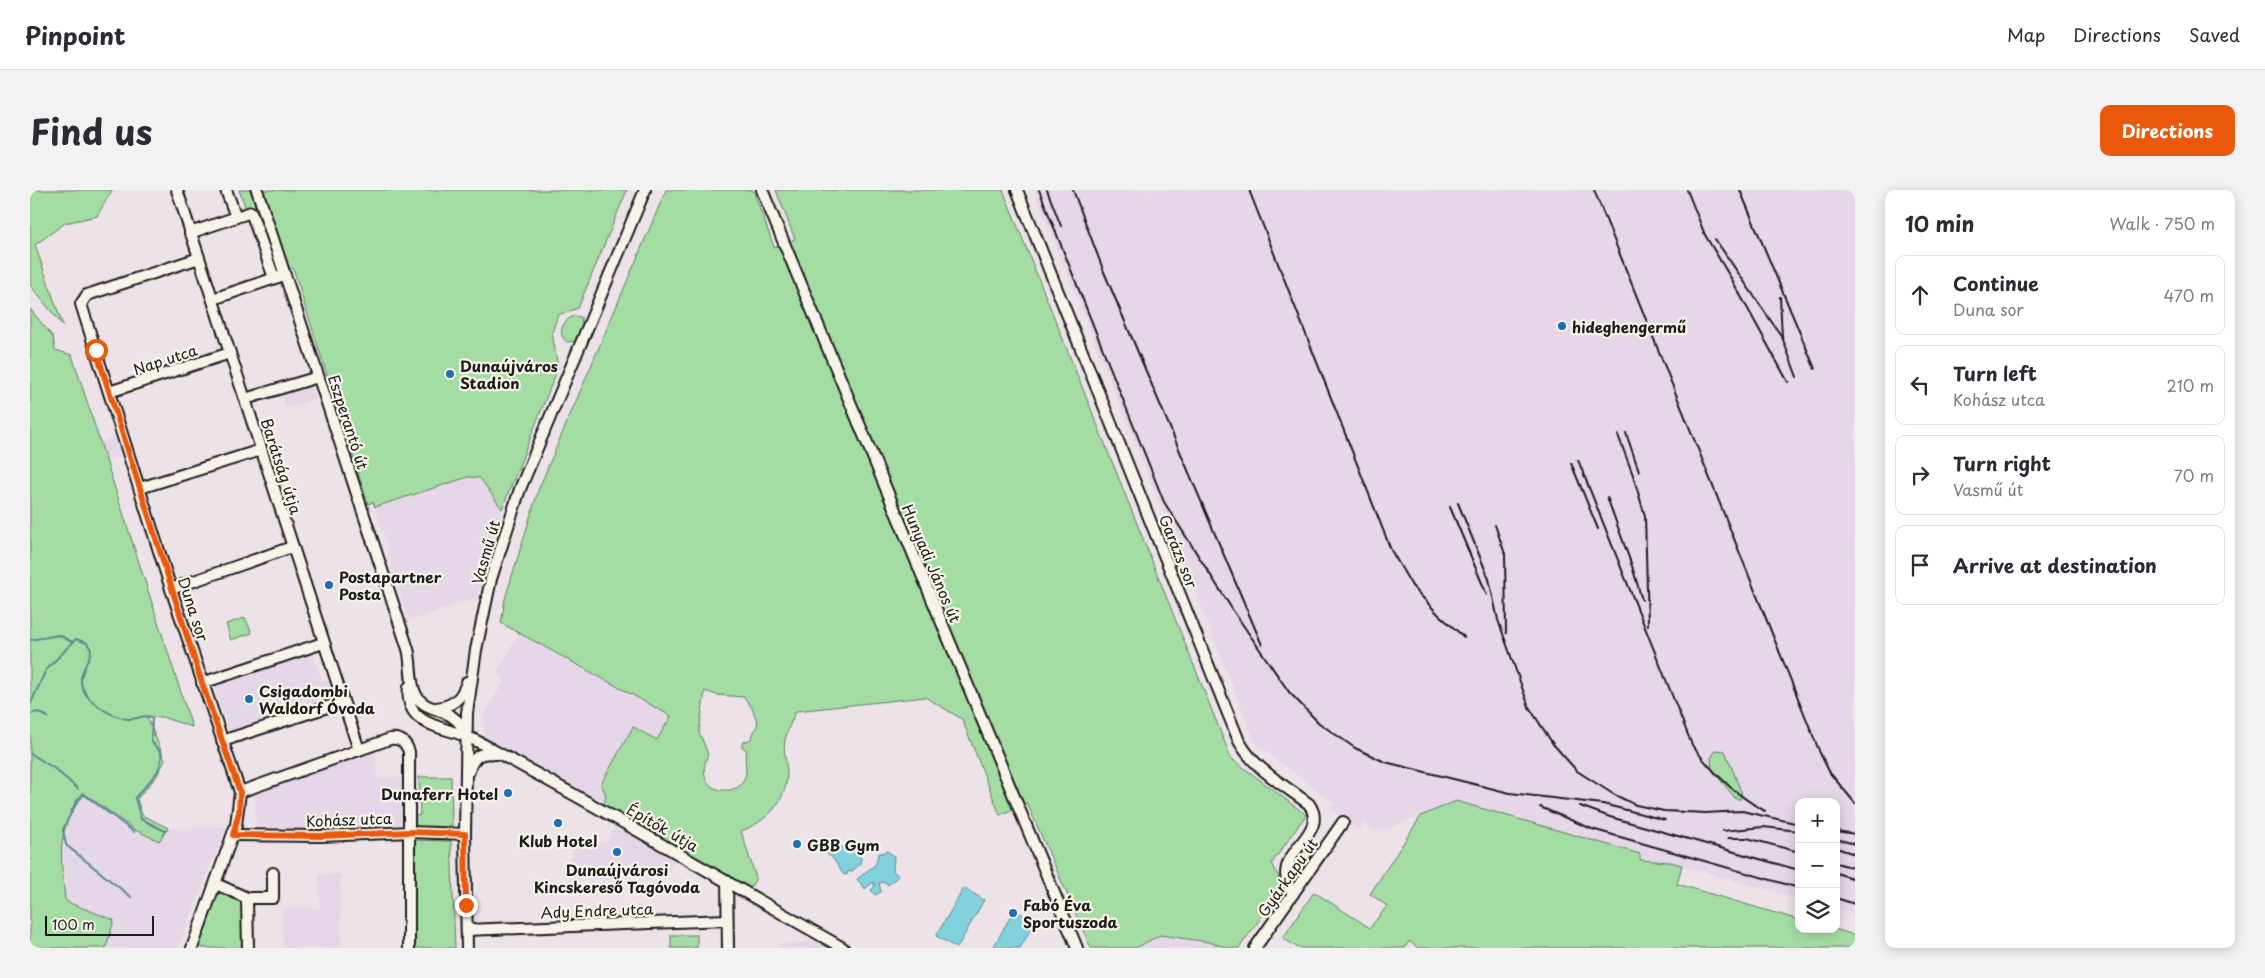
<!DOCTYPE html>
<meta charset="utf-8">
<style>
body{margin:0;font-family:"Playpen Sans",sans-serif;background:#f2f2f3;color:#2b2b33}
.controls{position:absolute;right:15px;bottom:15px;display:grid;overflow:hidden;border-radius:10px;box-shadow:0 2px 12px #0003}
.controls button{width:45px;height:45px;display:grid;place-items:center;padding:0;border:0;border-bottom:1px solid #e1e1e2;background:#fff;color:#2b2b33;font:25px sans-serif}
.scale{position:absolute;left:15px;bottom:12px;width:109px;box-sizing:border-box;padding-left:5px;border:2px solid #1c1c1c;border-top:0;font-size:14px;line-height:18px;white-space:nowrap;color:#1c1c1c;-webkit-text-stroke:4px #f7f3e8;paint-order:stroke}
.stop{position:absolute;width:15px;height:15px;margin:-11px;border:4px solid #ea580c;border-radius:50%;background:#fff}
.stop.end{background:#ea580c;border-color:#fff;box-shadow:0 1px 5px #0008}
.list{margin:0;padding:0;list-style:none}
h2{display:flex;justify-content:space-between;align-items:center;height:65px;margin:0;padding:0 20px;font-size:21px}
h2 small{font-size:16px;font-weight:400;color:#7c7c81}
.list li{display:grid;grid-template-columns:32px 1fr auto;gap:15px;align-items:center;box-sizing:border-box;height:80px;margin:0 10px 10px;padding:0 10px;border:1px solid #e1e1e2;border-radius:10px}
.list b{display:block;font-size:19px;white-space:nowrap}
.list p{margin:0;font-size:16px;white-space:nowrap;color:#7c7c81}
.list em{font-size:16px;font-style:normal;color:#7c7c81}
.icon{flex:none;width:28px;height:28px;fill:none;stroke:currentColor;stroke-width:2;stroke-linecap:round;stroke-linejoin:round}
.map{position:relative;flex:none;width:1825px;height:758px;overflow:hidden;border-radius:10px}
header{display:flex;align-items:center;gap:30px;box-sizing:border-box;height:70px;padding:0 25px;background:#fff;border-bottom:1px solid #e1e1e2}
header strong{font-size:24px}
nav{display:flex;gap:28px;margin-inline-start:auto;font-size:18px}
.intro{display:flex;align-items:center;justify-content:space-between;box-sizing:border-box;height:120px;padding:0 30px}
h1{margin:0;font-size:35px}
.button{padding:12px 22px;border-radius:10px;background:#ea580c;color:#fff;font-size:18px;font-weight:700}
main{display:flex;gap:30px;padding:0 30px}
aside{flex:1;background:#fff;border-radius:10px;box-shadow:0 2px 12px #0003}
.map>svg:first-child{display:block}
</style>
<header>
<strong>Pinpoint</strong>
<nav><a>Map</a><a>Directions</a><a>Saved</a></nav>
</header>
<div class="intro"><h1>Find us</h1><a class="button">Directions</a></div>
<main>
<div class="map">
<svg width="1825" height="758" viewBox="0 0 1825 758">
<rect width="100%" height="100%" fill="#ece2e8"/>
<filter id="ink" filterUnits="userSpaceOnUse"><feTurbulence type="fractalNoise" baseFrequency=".02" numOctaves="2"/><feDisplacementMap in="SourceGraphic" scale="10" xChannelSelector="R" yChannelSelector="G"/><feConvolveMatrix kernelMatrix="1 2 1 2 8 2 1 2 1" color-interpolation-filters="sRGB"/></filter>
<g filter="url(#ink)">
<g fill="#e5d6e8">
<path d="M1004 0H1825V724L1806 719V612H1769V709L1640 672 1610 670V664L1426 611 1360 638 1343 640 1334 633 1329 640 1300 619 1304 613 1226 554Z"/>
<path d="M280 191 286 208 256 218 251 201Z"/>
<path d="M83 247 90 266 75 271 69 252Z"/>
<path d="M438 287 450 288 472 319 459 361 447 408 379 431 363 383 357 355 345 317Z"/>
<path d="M489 443 641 526 627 551 603 538 574 615 455 547 454 526 475 489 467 483Z"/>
<path d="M282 461 292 491 297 489 305 513 201 547 183 493Z"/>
<path d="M345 561 348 588 373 587 374 635 331 637V639H226L224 602Z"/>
<path d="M55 604 83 625 129 650 138 638 196 637 148 758H76L84 730 37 712 34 709 30 659 32 643Z"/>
<path d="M586 636 645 670 634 688 540 690 542 654 576 653Z"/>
<path d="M310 684 311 758H253L252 719 290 718 289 685Z"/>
<path d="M1130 745 1178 752 1199 758H1106Z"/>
<path d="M789 751 801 758H748V754Z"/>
</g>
<g fill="#a3dda3" stroke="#607c60" fill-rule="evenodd">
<path d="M0 0H82L67 26 35 33 5 55 33 136 0 95Z"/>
<path d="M209 0H597L548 118 528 125 522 142 528 178 472 319 450 288 438 287 345 317 343 312 338 314 263 78 242 88Z"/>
<path d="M636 0H723L744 57 765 49 746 0H973L1201 568 1276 625 1242 673 1253 697 1209 758H1199L1178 752 1130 745 1106 758H1061L997 613 970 625 932 529 895 507 766 521C762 530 757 540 755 550 753 560 756 571 757 581 758 610 738 631 711 641L726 688 719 700 574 615 576 605 571 594 603 537 627 550 641 526 471 433 475 409 509 298ZM675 501 687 505 714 507 722 518 728 533 721 549 712 553V557L717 560C714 568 716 573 716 581 715 600 697 604 682 597 672 587 673 577 678 564L669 542Z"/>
<path d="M0 119 23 147 25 160 42 165 162 537 132 527H117L135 570 127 586 107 609 112 625 138 638 129 651 105 640 55 604C24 640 31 666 35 709L37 712 84 730 76 758H0Z"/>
<path d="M544 126 551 127 552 134 545 151 537 152C526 144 533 130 544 126Z"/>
<path d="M215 428 222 443 201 450 196 434Z"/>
<path d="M1686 560 1695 561 1712 604 1710 609H1706L1682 580 1681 568Z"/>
<path d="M389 587H421L422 637H386L385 626 390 625Z"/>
<path d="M1426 611 1610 664V670L1640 672 1652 675 1647 694 1769 730V739H1804L1825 745V758H1388L1379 751 1375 758H1268L1253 748 1284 702 1340 738 1357 716 1340 704 1391 626Z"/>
<path d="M382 650 421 651 425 758H385V695L381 694Z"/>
<path d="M189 701 211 710 214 715 215 758H170L169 755Z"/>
<rect x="641" y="745" width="26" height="13"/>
</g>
<g fill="#82d2de" stroke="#598990">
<path d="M803 656C815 657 823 661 831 668L830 674 821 682 818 681 817 685 813 684 802 667 798 665 797 662 803 659Z"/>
<path d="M857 661 864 666 863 680 868 686 858 695 856 692 849 693 851 702 845 705 841 700 845 696 843 692 835 699 827 689 846 674 848 664Z"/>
<path d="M934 698 954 710 927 758 906 746Z"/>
<path d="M984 720 1005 732 990 758H963Z"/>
</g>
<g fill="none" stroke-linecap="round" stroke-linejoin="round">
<g stroke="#598990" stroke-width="2">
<path d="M0 450 29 445 42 452"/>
<path d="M0 515 16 480 46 449 57 453 61 460C60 470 52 478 51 489 50 509 81 527 98 529 107 530 113 524 121 527"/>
<path d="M0 524 8 522 18 527"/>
<path d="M122 529 121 550C123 556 129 558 131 563 135 581 114 596 105 608L111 629 135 641"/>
<path d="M0 563 25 579 48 599"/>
<path d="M52 603 104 642"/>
<path d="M53 604 46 612 33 640 36 655 101 707"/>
</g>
<g stroke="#1c1c1c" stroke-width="14">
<g id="minor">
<path d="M147 0 329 560"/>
<path d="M196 0 206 27"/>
<path d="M227 0 378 459C382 473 379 492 386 505 396 525 423 514 436 544"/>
<path d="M732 0 1047 758"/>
<path d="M987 0 1209 551C1224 579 1254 595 1279 614 1302 647 1235 663 1263 704"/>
<path d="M160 43 221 22 244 88"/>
<path d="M183 109 251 86"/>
<path d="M79 202 200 163"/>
<path d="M215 209 288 187"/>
<path d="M110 298 231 260"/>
<path d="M141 399 262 357"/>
<path d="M172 493 293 453"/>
<path d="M379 497C374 536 413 536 438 547 450 552 461 559 472 565 587 627 699 694 813 758"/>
<path d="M405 518C423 517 432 508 437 492"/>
<path d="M192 551 313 512"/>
<path d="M439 581C443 567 450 561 466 564"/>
<path d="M210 602 360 549C370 548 376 552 379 562V758"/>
<path d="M203 645 292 646 380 642 435 644"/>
<path d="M697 691 698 758"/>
<path d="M186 694 217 708H243V683"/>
<path d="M217 708 218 758"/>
<path d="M437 740 697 730"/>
<path d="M162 758 206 635 210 602 141 399 51 114 57 105 169 68"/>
<path d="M437 758 435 644 437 523 446 460 461 389 490 299 615 0"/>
<path d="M1225 758 1313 632"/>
</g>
</g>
<use href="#minor" stroke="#f7f3e8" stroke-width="10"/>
<g stroke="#1c1c1c" stroke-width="2">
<path d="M1009 0 1134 312 1204 422 1259 502 1289 533 1325 558 1355 572 1480 603 1573 614 1635 630"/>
<path d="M1017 0 1031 36"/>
<path d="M1043 0 1074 82 1232 455"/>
<path d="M1219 0 1361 360 1382 396 1408 424 1434 447"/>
<path d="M1564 0 1790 563 1800 583 1825 613"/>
<path d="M1657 0 1675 45 1702 90 1758 192"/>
<path d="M1710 0 1785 179"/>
<path d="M1685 49 1752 147"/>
<path d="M1750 107 1752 147 1767 187"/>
<path d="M1596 243 1609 281"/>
<path d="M1588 245 1603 285 1615 326 1618 435"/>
<path d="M1548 270 1662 555C1682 582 1705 605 1735 621"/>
<path d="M1541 273 1568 339"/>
<path d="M1577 307 1602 376 1612 410"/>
<path d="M1428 313 1459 389 1468 430 1499 517 1523 554 1547 581 1583 604 1606 615 1634 621 1676 623 1712 621 1769 634"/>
<path d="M1420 317 1457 405"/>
<path d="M1465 335 1475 364 1476 443"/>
<path d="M1550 616 1580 627 1769 680"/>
<path d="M1510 617 1562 639 1769 698"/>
<path d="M1693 641 1733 637 1769 641"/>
<path d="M1806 641 1825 644"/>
<path d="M1698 648H1717L1769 662"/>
<path d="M1806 649 1825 654"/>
<path d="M1806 658 1825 664"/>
<path d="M1806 673 1825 678"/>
<path d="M1806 683 1825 689"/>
<path d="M1806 708 1825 714"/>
</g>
</g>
</g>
<g fill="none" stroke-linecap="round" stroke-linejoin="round" filter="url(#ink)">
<path stroke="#ea580c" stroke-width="6" d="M66 160 172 493 210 602 209 622 203 645 292 646 380 642 435 644 436 715"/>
</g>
<g fill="#1f6fb2" stroke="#f7f3e8" stroke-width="2">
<circle cx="1532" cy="136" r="5"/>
<circle cx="420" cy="184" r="5"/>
<circle cx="299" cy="395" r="5"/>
<circle cx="219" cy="509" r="5"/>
<circle cx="478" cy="603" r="5"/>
<circle cx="528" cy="633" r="5"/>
<circle cx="767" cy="654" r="5"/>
<circle cx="587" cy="662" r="5"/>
<circle cx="983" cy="723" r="5"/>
</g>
<g text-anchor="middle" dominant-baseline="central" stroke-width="4.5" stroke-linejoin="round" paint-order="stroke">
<g font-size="15" font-weight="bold" fill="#1c1c1c" stroke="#f7f3e8" text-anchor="start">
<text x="1542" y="136">hideghengermű</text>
<text x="430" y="175">Dunaújváros<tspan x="430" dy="17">Stadion</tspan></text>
<text x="309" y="386">Postapartner<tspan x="309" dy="17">Posta</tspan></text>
<text x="229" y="500">Csigadombi<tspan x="229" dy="17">Waldorf Óvoda</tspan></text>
<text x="468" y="603" text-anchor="end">Dunaferr Hotel</text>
<text x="528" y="650" text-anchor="middle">Klub Hotel</text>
<text x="777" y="654">GBB Gym</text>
<text x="587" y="679" text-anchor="middle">Dunaújvárosi<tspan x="587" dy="17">Kincskereső Tagóvoda</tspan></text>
<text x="993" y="714">Fabó Éva<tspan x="993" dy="17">Sportuszoda</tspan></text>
</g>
<g font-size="15" fill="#1c1c1c" stroke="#f7f3e8">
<text transform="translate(135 169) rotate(-18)">Nap utca</text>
<text transform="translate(319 232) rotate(72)">Eszperantó út</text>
<text transform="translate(252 276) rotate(72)">Barátság útja</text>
<text transform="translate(1149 361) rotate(68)">Garázs sor</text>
<text transform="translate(455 362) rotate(-74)">Vasmű út</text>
<text transform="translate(902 373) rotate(67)">Hunyadi János út</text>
<text transform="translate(164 419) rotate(72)">Duna sor</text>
<text transform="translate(319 629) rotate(-2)">Kohász utca</text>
<text transform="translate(633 637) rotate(30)">Építők útja</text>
<text transform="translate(1257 687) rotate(-55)">Gyárkapu út</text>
<text transform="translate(567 720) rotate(-2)">Ady Endre utca</text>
</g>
</g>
</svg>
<div class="controls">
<button>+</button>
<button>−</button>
<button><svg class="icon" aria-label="layers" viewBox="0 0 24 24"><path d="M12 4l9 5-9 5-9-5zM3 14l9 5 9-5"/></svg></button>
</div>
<div class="scale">100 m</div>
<div class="stop" style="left:66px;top:160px"></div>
<div class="stop end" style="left:436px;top:715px"></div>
</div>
<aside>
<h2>10 min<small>Walk · 750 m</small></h2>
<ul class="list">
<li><svg class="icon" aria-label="ahead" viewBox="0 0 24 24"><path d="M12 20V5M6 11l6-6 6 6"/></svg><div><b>Continue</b><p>Duna sor</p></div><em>470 m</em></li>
<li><svg class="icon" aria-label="left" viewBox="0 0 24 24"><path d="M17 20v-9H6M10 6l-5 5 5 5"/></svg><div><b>Turn left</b><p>Kohász utca</p></div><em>210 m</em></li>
<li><svg class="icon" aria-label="right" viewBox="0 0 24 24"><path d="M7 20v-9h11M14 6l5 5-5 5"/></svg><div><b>Turn right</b><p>Vasmű út</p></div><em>70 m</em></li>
<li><svg class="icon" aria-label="arrive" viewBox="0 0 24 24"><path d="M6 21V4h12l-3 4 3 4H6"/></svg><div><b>Arrive at destination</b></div></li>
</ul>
</aside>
</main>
